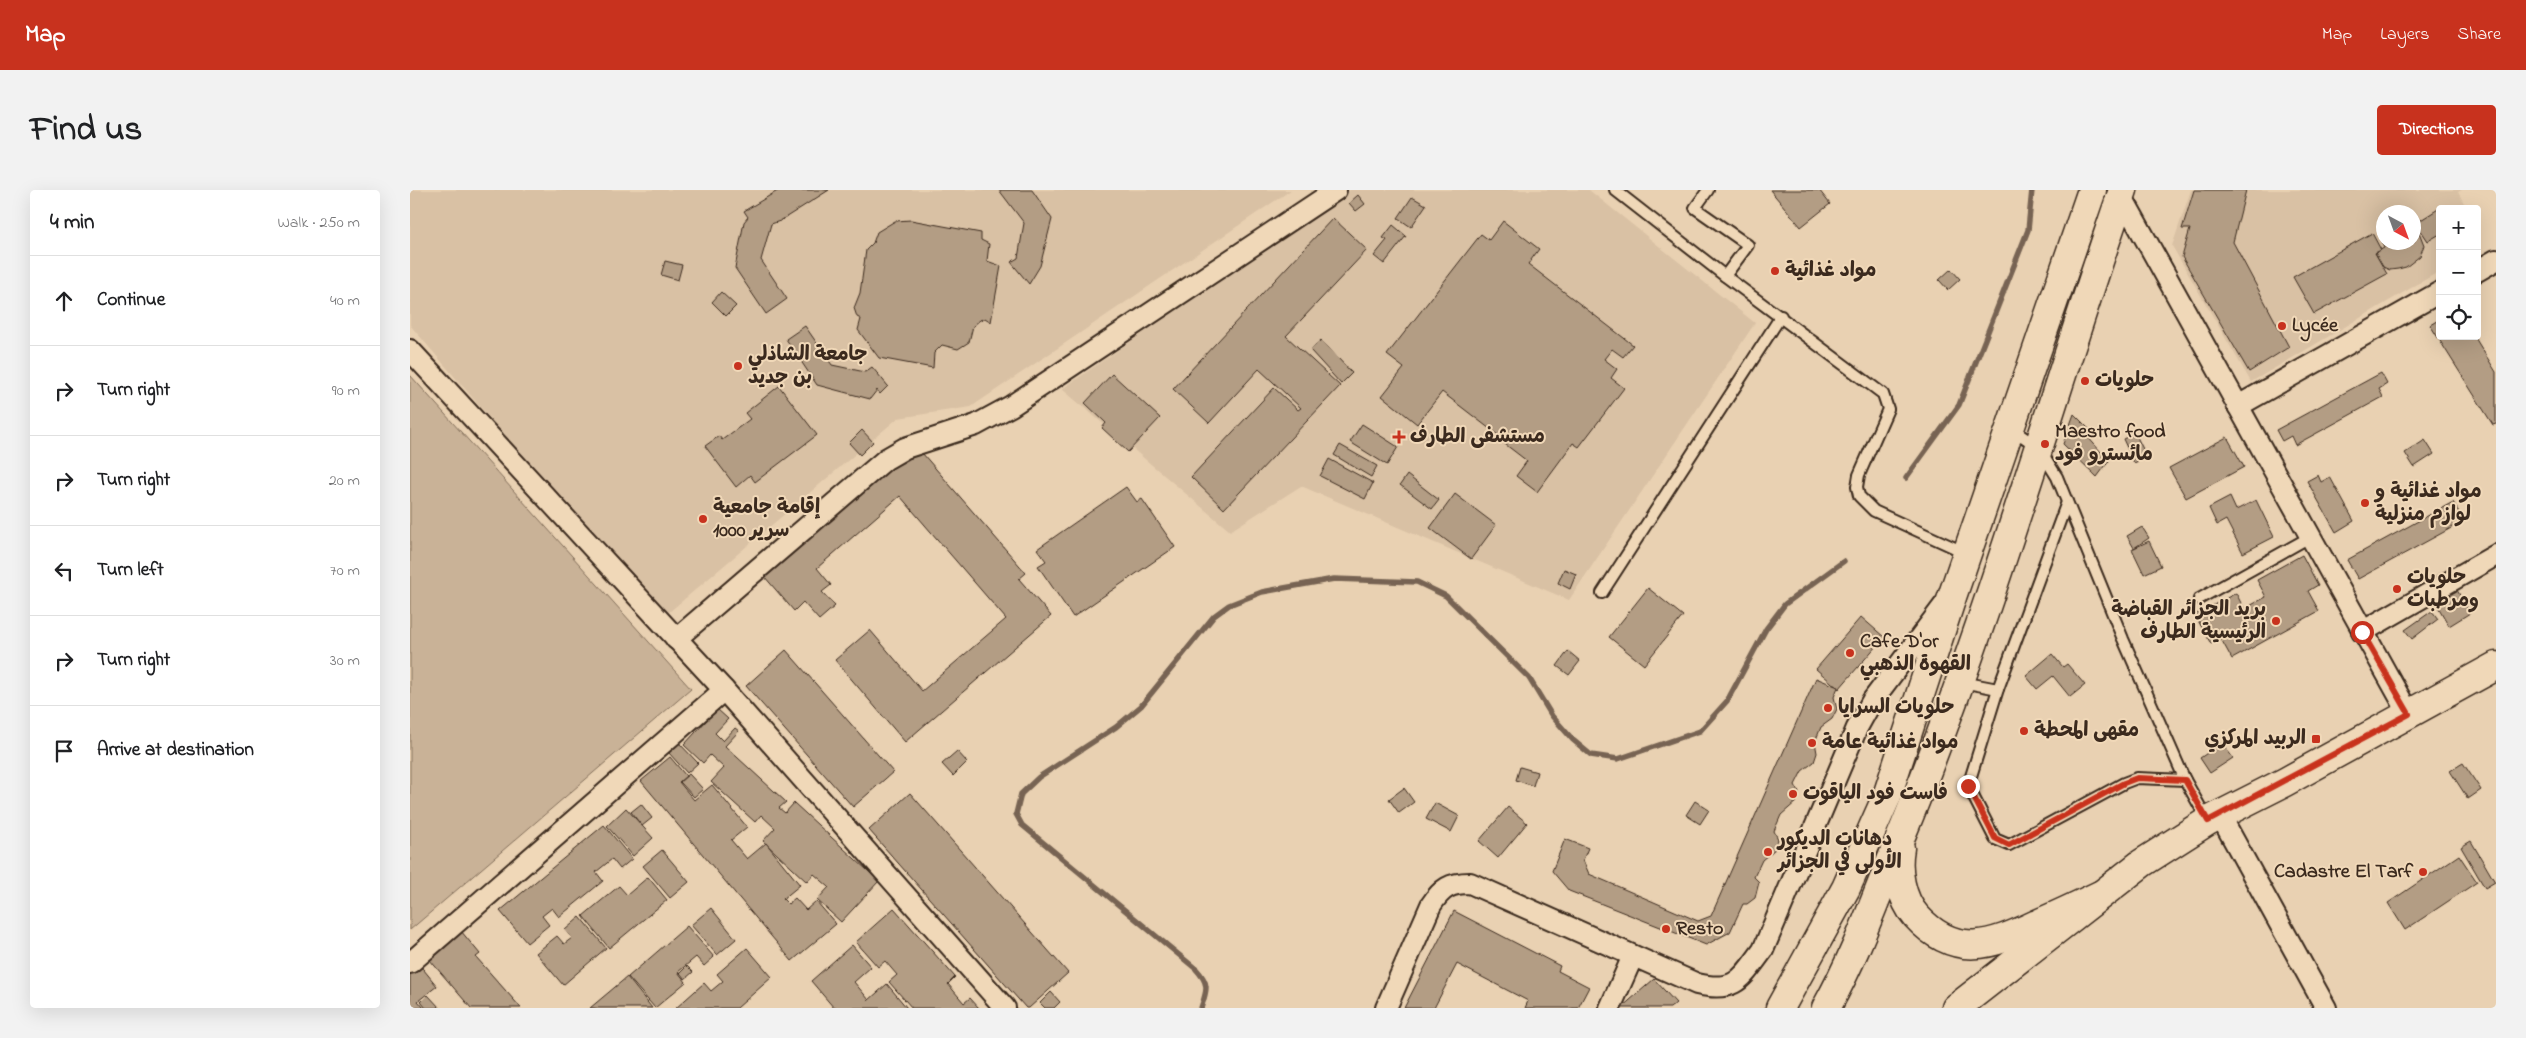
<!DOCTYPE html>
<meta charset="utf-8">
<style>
body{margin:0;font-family:"Indie Flower","Playpen Sans Arabic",sans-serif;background:#f2f2f2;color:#202124}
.controls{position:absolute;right:15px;top:15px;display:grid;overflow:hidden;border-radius:5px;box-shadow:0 5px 20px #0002}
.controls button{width:45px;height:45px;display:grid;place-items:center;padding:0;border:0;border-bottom:1px solid #e0e0e0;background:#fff;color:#202124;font:25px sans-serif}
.compass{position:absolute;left:1966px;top:15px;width:45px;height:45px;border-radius:50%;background:#fff;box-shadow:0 5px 20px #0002;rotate:139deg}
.stop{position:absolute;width:15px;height:15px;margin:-11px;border:4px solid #c8321e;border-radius:50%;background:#fff}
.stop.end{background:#c8321e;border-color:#fff;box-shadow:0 1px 5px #0008}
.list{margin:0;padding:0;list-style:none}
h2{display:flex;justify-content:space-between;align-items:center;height:65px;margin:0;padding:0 20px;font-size:21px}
h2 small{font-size:16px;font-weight:400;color:#757577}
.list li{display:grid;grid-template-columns:32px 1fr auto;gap:15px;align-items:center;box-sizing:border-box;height:90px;padding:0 20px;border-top:1px solid #e0e0e0}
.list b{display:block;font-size:19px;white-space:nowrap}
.list em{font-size:16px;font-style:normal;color:#757577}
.icon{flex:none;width:28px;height:28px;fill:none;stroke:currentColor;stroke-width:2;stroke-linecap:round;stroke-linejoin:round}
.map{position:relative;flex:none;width:2086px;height:818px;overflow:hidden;border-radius:5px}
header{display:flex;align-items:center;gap:30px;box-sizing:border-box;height:70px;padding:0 25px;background:#c8321e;color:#fff}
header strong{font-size:24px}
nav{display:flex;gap:28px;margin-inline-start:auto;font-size:18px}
.intro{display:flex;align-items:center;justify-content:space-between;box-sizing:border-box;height:120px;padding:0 30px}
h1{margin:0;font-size:35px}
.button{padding:12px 22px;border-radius:5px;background:#c8321e;color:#fff;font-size:18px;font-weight:700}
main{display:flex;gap:30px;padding:0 30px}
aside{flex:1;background:#fff;border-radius:5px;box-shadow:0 5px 20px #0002}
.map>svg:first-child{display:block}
</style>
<header>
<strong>Map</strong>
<nav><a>Map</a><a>Layers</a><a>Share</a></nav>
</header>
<div class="intro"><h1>Find us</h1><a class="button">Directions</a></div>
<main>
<aside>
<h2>4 min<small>Walk · 250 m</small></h2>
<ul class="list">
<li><svg class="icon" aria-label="ahead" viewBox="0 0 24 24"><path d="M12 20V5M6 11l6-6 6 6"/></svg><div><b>Continue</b></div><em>40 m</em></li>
<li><svg class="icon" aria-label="right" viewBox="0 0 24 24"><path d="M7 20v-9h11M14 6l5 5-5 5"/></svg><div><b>Turn right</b></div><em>90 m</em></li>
<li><svg class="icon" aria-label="right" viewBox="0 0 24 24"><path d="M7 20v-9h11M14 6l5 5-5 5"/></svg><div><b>Turn right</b></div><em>20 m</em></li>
<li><svg class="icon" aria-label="left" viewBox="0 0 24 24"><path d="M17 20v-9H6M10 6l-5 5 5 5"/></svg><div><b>Turn left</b></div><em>70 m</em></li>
<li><svg class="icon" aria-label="right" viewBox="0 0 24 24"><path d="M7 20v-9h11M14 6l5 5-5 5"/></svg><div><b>Turn right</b></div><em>30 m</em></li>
<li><svg class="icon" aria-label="arrive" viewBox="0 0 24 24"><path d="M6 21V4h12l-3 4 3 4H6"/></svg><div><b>Arrive at destination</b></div></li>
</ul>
</aside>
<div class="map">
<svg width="2086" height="818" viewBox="0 0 2086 818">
<rect width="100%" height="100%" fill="#e9d1b2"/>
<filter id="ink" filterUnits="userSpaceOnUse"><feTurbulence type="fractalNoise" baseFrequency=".02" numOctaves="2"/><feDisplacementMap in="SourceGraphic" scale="10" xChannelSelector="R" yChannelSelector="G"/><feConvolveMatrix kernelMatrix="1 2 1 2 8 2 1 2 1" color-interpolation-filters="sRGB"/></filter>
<g filter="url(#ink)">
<g fill="#d9c1a4" fill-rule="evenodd">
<path d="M0 0H881L561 217 488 228 252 428 0 135Z"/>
<path d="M940 0H1179L1345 133 1159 410 891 296 820 341 652 199Z"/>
<path d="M1781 0H2052L2048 2 2057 19H2030V81L1841 192 1762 56ZM1974 22H2004V52H1974Z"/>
</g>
<path fill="#c9b297" stroke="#826e5a" d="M0 185 281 499 0 740Z"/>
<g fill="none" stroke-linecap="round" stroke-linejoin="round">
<g stroke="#776452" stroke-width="5.5">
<path d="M1496 288 1549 215 1618 40 1622 0"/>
<path d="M791 818C797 800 800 794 786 779L612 635 606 624 611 604 629 587 706 537 731 516 804 426 819 415 852 402 924 389 1007 392 1036 406 1119 488 1142 526 1163 550 1181 565 1208 569 1290 541 1317 511 1356 439 1375 414 1434 371"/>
</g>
</g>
<g fill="#b39d84" stroke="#3b2a1e">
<path d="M369 0H419L370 31 361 34 351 70 377 109 356 124 325 78 334 32 338 27 334 21Z"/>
<path d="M589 0H622L642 29 630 76 619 94 601 72 608 68 614 33Z"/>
<path d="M1360 0H1409L1420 14 1391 37Z"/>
<path d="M1784 0H1836L1823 52 1879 157 1839 182 1772 67 1780 39H1772Z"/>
<path d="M948 5 955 14 946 21 939 13Z"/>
<path d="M1002 7 1016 15 1001 37 988 28Z"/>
<path d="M2033 16 2035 19H2030V44L2018 51 2006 33Z"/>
<path d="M923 28 957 60 876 146 930 196 814 319 781 287 864 198 888 220 891 218 849 179 799 233 763 199Z"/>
<path d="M501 30 571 43V50L579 54 577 71 591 76 581 132 575 128 570 130 563 136 559 152 548 159 532 155 524 163 523 178 469 168 448 140 451 129 447 127 444 118 450 103 456 60 463 53 467 42 485 31Z"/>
<path d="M1093 31 1129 59 1118 74 1223 155 1213 167 1202 159 1194 169 1207 179 1201 188 1214 198 1169 257 1163 253 1127 302 1106 286 1117 271 1087 248 1089 246 1032 202 1007 234 972 206 994 178 977 165 1071 44 1079 50Z"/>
<path d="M983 35 996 46 974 74 964 66 977 50 973 48Z"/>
<path d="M2009 42 2014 55 2010 66 1996 77 1988 79 1980 80 1973 77 1965 63 1974 58 1972 54 1974 48V52H2004V43L2005 45Z"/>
<path d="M1962 43 1971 60 1965 63 1977 84 1904 124 1883 87Z"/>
<path d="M255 71 272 75 268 90 251 85Z"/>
<path d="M1541 79 1550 89 1538 100 1529 90Z"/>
<path d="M311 102 326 116 316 126 302 112Z"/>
<path d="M2030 129V146H2064L2086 182V234L2083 235 2020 135Z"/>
<path d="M395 136 422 175 455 182 462 177 478 196 470 204 467 200 460 209 407 195 376 149Z"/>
<path d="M911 150 942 183 931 194 900 160Z"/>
<path d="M1971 183 1977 194 1969 199 1973 207 1885 255 1881 246 1872 251 1866 240Z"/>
<path d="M702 184 750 228 718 262 692 238 696 233 675 213Z"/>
<path d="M369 196 407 245 345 292 340 285 326 297 295 256 309 246 312 250 340 229 335 223Z"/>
<path d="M1664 224 1679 239 1676 245 1699 271 1687 287 1653 254Z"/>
<path d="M952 234 988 257 977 275 940 252Z"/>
<path d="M452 240 463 252 450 265 439 253Z"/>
<path d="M1725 243 1737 267 1724 273 1713 249Z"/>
<path d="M1817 247 1834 277 1776 308 1759 278Z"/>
<path d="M2015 250 2024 264 2004 277 1995 263Z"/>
<path d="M930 255 967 276 961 287 924 265Z"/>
<path d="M506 256 616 383 609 389 641 426 495 552 425 470 460 440 512 501 596 429 490 306 407 378 421 395 412 402 425 416 409 430 393 412 384 421 354 386Z"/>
<path d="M919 269 963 293 955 309 910 286Z"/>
<path d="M997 285 1029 310 1022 319 990 295Z"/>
<path d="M1908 285 1911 292 1920 287 1944 331 1926 342 1897 291Z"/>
<path d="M716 297 727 312 732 309 765 357 663 427 628 376 636 371 627 359Z"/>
<path d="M1045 304 1086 335 1061 369 1020 338Z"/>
<path d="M1820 307 1826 320 1846 310 1864 347 1833 363 1816 330 1807 335 1799 318Z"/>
<path d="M2043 312 2054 331 1948 389 1937 370Z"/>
<path d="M1732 337 1739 348 1724 358 1717 346Z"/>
<path d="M1739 351 1751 376 1734 384 1722 359Z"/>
<path d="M1892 365 1908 395 1898 401 1909 421 1822 469 1811 449 1801 454 1785 425 1826 403 1834 419 1856 407 1847 390Z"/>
<path d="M1154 379 1166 384 1160 399 1148 393Z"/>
<path d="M1238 398 1273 426 1234 475 1199 447Z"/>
<path d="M2047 400 2060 423 2039 436 2026 413Z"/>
<path d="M2022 421 2028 429 2002 449 1995 440Z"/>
<path d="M1451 427 1474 447 1429 499 1406 479Z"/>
<path d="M376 460 483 582 443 617 336 496Z"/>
<path d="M1158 461 1170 471 1159 485 1147 476Z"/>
<path d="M1642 464 1653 477 1657 474 1675 495 1660 507 1643 486 1627 499 1616 486Z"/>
<path d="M1406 488 1428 497 1424 507 1427 519 1422 529 1411 537 1405 552 1407 563 1404 572 1392 581 1385 595 1389 602 1387 611 1371 625 1364 641 1368 649 1365 659 1352 670 1344 687 1349 692 1345 708 1337 714H1333L1320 742 1296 755 1159 701 1142 681 1155 649 1178 658 1173 670 1179 684 1288 731 1301 726Z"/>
<path d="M307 519 318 529 305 543 313 551 325 538 329 541 315 556 376 612 369 618 375 623 384 613 469 691 431 732 407 710 419 697 404 684 397 692 353 651 365 638 351 625 345 632 301 592 314 578 300 565 293 573 274 555Z"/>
<path d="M269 553 288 573 277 583 259 563Z"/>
<path d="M1812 553 1823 568 1800 583 1790 568Z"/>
<path d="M547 561 557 572 543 586 532 574Z"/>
<path d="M260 567 276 586 269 592 284 610 302 595 337 637 321 650 337 669 356 653 390 695 373 709 378 714 385 708 396 720 406 711 426 734 382 771 231 591Z"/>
<path d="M2053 573 2071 600 2058 609 2040 581Z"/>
<path d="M1110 577 1127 582 1123 596 1106 590Z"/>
<path d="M279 584 293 599 284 607 270 592Z"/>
<path d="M994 598 1004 612 989 623 979 609Z"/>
<path d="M500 603 658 783 619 818H616L459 640Z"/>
<path d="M1285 611 1299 620 1290 634 1276 625Z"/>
<path d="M1025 613 1049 626 1041 642 1016 629Z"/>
<path d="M231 614 242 628 232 636 221 622Z"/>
<path d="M1098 617 1117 633 1088 668 1069 651Z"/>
<path d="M216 618 243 648 223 666 197 636Z"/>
<path d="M194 635 222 669 210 679 202 669 186 682 193 691 149 727 142 718 132 726 139 735 117 753 90 721Z"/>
<path d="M2061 651 2085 692 2075 698 2051 657Z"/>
<path d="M252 660 279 692 260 708 233 676Z"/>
<path d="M2049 665 2067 692 1995 740 1978 713Z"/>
<path d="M238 687 257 710 199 758 173 726 209 696 217 705Z"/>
<path d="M301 718 326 749 307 765 281 735Z"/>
<path d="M484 718 545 787 538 794 554 813 560 808 569 818H502L479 792 487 785 475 771 468 777 446 752Z"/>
<path d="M1044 721 1150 776 1148 781 1179 797 1168 818H1115L1118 811 1047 774 1024 818H994Z"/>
<path d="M170 727 196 758 153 795 126 763 147 746 154 754 162 748 155 740Z"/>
<path d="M277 736 304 767 294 776 286 767 268 782 276 792 245 818 218 787Z"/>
<path d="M51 741 70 764 66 767 111 818H61L19 769Z"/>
<path d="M442 755 461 777 444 792 459 810 477 794 497 818H424L401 791Z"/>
<path d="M337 758 362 787 327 818H266L294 793 301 801 313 791 307 784Z"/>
<path d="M9 774 27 796 8 811 14 818H0V782Z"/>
<path d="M277 776 283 782 275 789 270 783Z"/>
<path d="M217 787 242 818H180Z"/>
<path d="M1244 789 1266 813 1260 818H1211Z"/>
<path d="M641 802 650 812 644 818H635L630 813Z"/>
<path d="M18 805 30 818H16L11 812Z"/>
</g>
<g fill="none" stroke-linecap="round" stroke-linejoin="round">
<g stroke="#3b2a1e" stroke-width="14">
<g id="lane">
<path d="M1205 0 1315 86 1473 204 1478 219 1449 285 1447 297 1449 306 1464 321 1556 363"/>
<path d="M1298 0 1285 18 1338 55 1315 86"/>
<path d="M1602 239 1629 258 1647 287 1713 449 1775 590 1798 631"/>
<path d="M1657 312 1588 499 1558 596 1585 649 1599 655 1714 593 1727 588 1775 590"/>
<path d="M1192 403 1371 126"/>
<path d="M1789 409 1900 347"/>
<path d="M1552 492 1588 499"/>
</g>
</g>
<g stroke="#3b2a1e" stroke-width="24">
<g id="street">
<path d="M1711 5 1999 524"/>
<path d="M2067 81 2086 70"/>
<path d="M0 160 314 500"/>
<path d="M1828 216 2030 102"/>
<path d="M1952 442 2086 365"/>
<path d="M266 449 476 269 495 258 566 235 601 216 926 0"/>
<path d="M1810 625 1916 818"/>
<path d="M0 773 314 500 595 818"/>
<path d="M976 818 1021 715C1032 698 1040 693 1060 693L1287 794C1326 803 1331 789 1353 760L1447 538 1462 511 1535 414"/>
<path d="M1200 818 1223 766"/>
</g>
</g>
<g stroke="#3b2a1e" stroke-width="31">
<path id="primary" d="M1546 818 1732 673 1798 631 1875 592 2086 476"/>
</g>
<g stroke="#3b2a1e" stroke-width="31">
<g id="highway">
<path d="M1490 658C1486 680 1491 709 1506 726 1545 769 1581 756 1627 734 1648 725 1669 715 1690 705"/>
<path d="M1370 818 1436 698 1477 606 1543 404 1682 0"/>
<path d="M1416 818C1447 763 1467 704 1491 646 1578 435 1639 215 1713 0"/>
</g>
</g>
<use href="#lane" stroke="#f0d8b8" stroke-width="10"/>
<use href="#street" stroke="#f0d8b8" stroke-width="20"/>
<use href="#primary" stroke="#f0d8b8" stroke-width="28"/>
<use href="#highway" stroke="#f0d8b8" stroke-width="28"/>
</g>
</g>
<g fill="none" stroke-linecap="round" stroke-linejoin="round" filter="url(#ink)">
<path stroke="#c8321e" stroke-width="6" d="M1558 596 1585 648 1599 655 1714 593 1727 588 1775 590 1798 631 1999 524 1952 442"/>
</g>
<g fill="#c8321e" stroke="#f0d8b8" stroke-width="2">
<circle cx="1365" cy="81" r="5"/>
<circle cx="1872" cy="136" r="5"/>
<circle cx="328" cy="176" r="5"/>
<circle cx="1675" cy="191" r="5"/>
<path d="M986.5 239.5h5v5h5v5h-5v5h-5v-5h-5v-5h5z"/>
<circle cx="1635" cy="254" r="5"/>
<circle cx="1955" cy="313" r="5"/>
<circle cx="293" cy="329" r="5"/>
<circle cx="1987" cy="399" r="5"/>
<circle cx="1866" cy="431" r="5"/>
<circle cx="1440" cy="463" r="5"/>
<circle cx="1418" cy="518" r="5"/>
<circle cx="1614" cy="541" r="5"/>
<rect x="1901" y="544" width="10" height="10" rx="2.5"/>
<circle cx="1402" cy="553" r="5"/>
<circle cx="1383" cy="604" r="5"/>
<circle cx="1358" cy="662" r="5"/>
<circle cx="2013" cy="682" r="5"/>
<circle cx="1256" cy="739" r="5"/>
</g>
<g text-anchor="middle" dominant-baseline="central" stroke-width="4" stroke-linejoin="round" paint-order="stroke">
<g font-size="20" font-weight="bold" fill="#3b2a1e" stroke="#f0d8b8" text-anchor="start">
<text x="1375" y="81">مواد غذائية</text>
<text x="1882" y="136">Lycée</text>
<text x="338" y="165">جامعة الشاذلي<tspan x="338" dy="23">بن جديد</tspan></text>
<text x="1685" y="191">حلويات</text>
<text x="1645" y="242">Maestro food<tspan x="1645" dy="23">مائسترو فود</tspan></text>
<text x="1000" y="247">مستشفى الطارف</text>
<text x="1965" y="302">مواد غذائية و<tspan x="1965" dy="23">لوازم منزلية</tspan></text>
<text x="303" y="318">إقامة جامعية<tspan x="303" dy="23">1000 سرير</tspan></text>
<text x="1997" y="388">حلويات<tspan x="1997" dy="23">ومرطبات</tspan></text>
<text x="1856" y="420" text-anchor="end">بريد الجزائر القباضة<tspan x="1856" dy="23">الرئيسية الطارف</tspan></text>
<text x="1450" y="452">Cafe D'or<tspan x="1450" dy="23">القهوة الذهبي</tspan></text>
<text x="1428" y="518">حلويات السرايا</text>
<text x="1624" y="541">مقهى المحطة</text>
<text x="1896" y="549" text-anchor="end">الربيد المركزي</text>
<text x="1412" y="553">مواد غذائية عامة</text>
<text x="1393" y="604">فاست فود الياقوت</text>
<text x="1368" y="650">دهانات الديكور<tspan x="1368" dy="23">الأولى في الجزائر</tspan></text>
<text x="2003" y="682" text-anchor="end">Cadastre El Tarf</text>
<text x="1266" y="739">Resto</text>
</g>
</g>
</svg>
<div class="controls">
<button>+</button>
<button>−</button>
<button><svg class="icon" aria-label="locate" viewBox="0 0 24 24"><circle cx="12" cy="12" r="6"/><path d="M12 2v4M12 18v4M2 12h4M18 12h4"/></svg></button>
</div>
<svg class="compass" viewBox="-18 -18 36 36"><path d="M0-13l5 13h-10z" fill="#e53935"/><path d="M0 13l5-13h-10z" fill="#757577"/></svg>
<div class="stop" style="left:1952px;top:442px"></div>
<div class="stop end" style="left:1558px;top:596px"></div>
</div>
</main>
